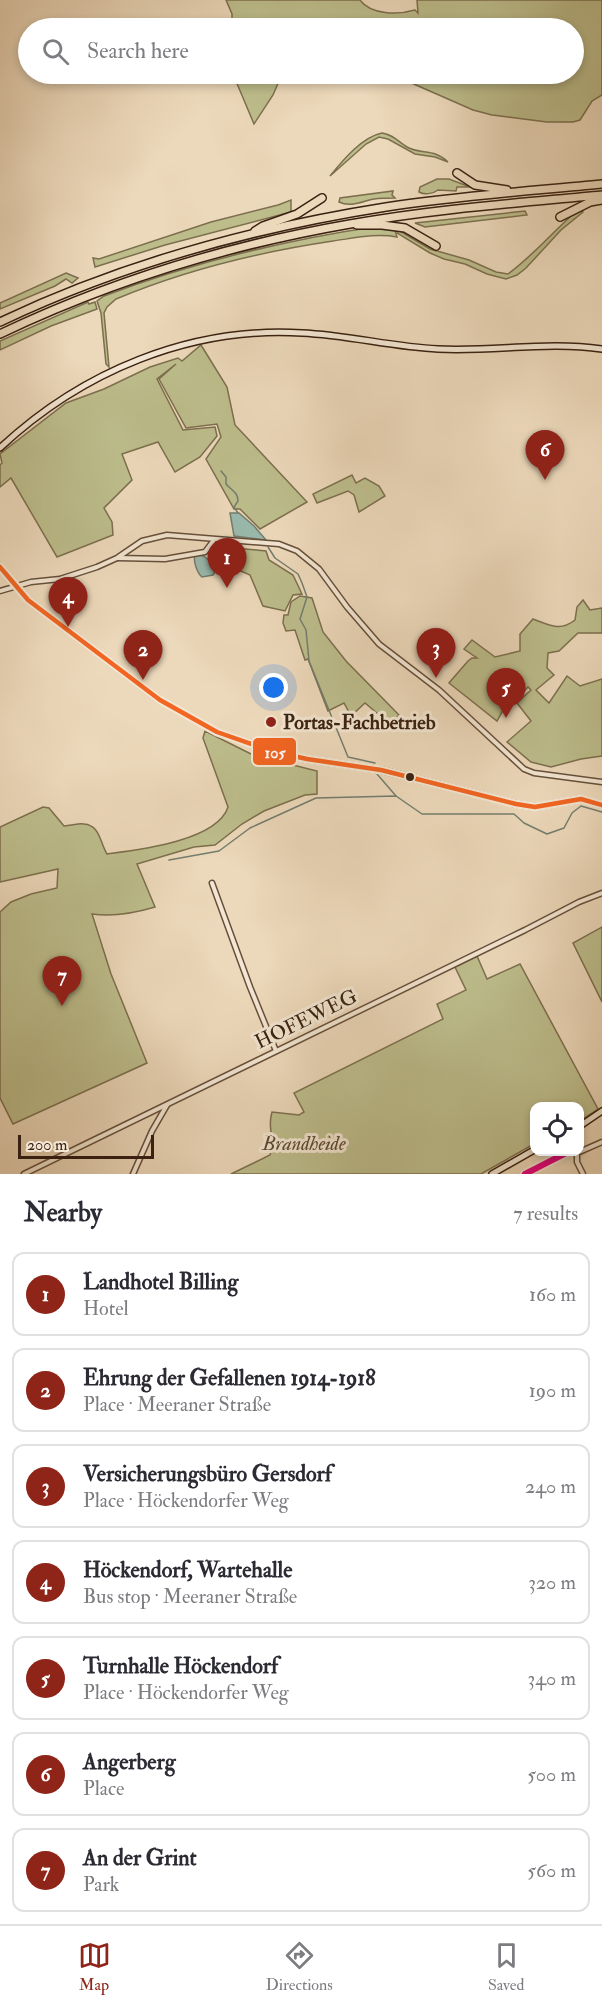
<!DOCTYPE html>
<meta charset="utf-8">
<style>
body{margin:0;font-family:"IM FELL Double Pica",serif;background:#f7f7f7;color:#2b2b33}
.controls{position:absolute;right:18px;bottom:18px;display:grid;overflow:hidden;border-radius:12px;box-shadow:0 3px 9px #0003}
.controls button{width:54px;height:54px;display:grid;place-items:center;padding:0;border:0;border-bottom:2px solid #e1e1e2;background:#fff;color:#2b2b33;font:30px sans-serif}
.scale{position:absolute;left:18px;bottom:15px;width:136px;box-sizing:border-box;padding-left:6px;border:3px solid #3a2111;border-top:0;font-size:16px;line-height:21px;white-space:nowrap;color:#3a2111;-webkit-text-stroke:4px #f3e6d2;paint-order:stroke}
.you{position:absolute;left:274px;top:688px;width:21px;height:21px;margin:-15px;border:4px solid #fff;border-radius:50%;background:#1a73e8;box-shadow:0 0 0 9px #1a73e833}
.badge{display:grid;place-items:center;width:39px;height:39px;border-radius:50%;background:#8f2418;color:#fff;font-size:20px;font-weight:700}
.pin{position:absolute;translate:-50% -50px;filter:drop-shadow(0 2px 3px #0008)}
.pin::after{content:'';position:absolute;top:32px;width:21px;height:18px;background:inherit;clip-path:polygon(0 0,100% 0,50% 100%)}
.list{margin:0;padding:0;list-style:none}
h2{display:flex;justify-content:space-between;align-items:center;height:78px;margin:0;padding:0 24px;font-size:26px}
h2 small{font-size:20px;font-weight:400;color:#7c7c81}
.list li{display:grid;grid-template-columns:39px 1fr auto;gap:18px;align-items:center;box-sizing:border-box;height:84px;margin:0 12px 12px;padding:0 12px;border:2px solid #e1e1e2;border-radius:12px}
.list b{display:block;font-size:22px;white-space:nowrap}
.list p{margin:0;font-size:20px;white-space:nowrap;color:#7c7c81}
.list em{font-size:20px;font-style:normal;color:#7c7c81}
.icon{flex:none;width:33px;height:33px;fill:none;stroke:currentColor;stroke-width:2;stroke-linecap:round;stroke-linejoin:round}
.map{position:relative;flex:none;width:602px;height:1174px;overflow:hidden}
.search{position:absolute;background:#fff;box-shadow:0 3px 9px #0003;left:18px;right:18px;top:18px;height:66px;display:flex;align-items:center;gap:15px;box-sizing:border-box;padding:0 21px;border-radius:33px;color:#7c7c81;font-size:22px}
.sheet{height:750px;background:#fff}
nav{display:flex;justify-content:space-around;align-items:center;box-sizing:border-box;height:84px;border-top:2px solid #e1e1e2;background:#fff;font-size:16px;color:#7c7c81}
nav a{display:grid;justify-items:center;gap:3px}
nav .on{color:#8f2418}
.map>svg:first-child{display:block}
</style>
<div class="map">
<svg width="602" height="1174" viewBox="0 0 602 1174">
<rect width="100%" height="100%" fill="#ecd8ba"/>
<filter id="stains"><feTurbulence type="fractalNoise" baseFrequency=".00333" numOctaves="4"/><feColorMatrix values="0 0 0 0 .2 0 0 0 0 .09 0 0 0 0 .02 0 0 0 .5 -.17"/></filter>
<radialGradient id="worn" r=".72"><stop offset=".6" stop-color="#630" stop-opacity="0"/><stop offset="1" stop-color="#630" stop-opacity=".3"/></radialGradient>
<g fill="#bdbd8c" stroke="#7c6f4e" stroke-width="1.5">
<path d="M226 0H360C371 15 398 15 415 10L418 13 417 0H602V95L592 101 580 120 573 122H547L492 115 473 110 391 74H574V28H222L232 25V14Z"/>
<path d="M233 74H282L273 95 254 124Z"/>
<path d="M382 133C394 135 397 141 407 147 421 155 434 148 448 162L435 157 415 154 388 139 379 137 366 144 330 176C343 160 362 137 382 133Z"/>
<path d="M437 179H449L470 187H457L456 191 438 190C433 194 424 195 419 192L420 187Z"/>
<path d="M393 191 392 195 395 198C388 198 381 198 374 199 363 201 351 208 339 202L340 198Z"/>
<path d="M291 200V212L165 245 95 267 93 258 99 259 211 222 278 205Z"/>
<path d="M579 209 583 212 561 230 526 268 517 275 506 279 487 274 465 264 444 259 430 253 397 233 398 230 430 249 469 260 496 272 508 274C534 255 554 230 579 209Z"/>
<path d="M525 211 527 215 425 227 415 223Z"/>
<path d="M373 227H394L397 237C376 233 355 238 333 241 259 252 185 270 116 299L107 307 104 313 109 367 106 364 101 313 97 301 104 296C191 263 281 241 373 227Z"/>
<path d="M66 273 78 278 72 283 66 279 55 286 0 309V303Z"/>
<path d="M88 302 89 304 95 302 97 309 51 326 0 350V341Z"/>
<path d="M201 345 227 387 235 425 307 502 260 529 240 509H234L206 459 221 437 217 424 186 428 159 379 176 364 157 379 183 430 215 427 217 436 200 457 175 472 158 442 122 454 132 480 104 508 112 522 113 535 57 557 11 478 0 487V465L2 463 0 454 66 403 104 389 150 367 178 358 182 361Z"/>
<path d="M352 475 356 483 365 478 379 486 385 496 359 512 354 495 348 491 317 503 313 494Z"/>
<path d="M213 546 266 551 269 560 293 575 302 594 293 595 285 611 263 606 250 575 232 567H221L209 551Z"/>
<path d="M300 596 312 598 323 632 346 661 399 715 391 725 365 703 351 716 344 703 328 711 308 659 305 660 295 630 286 631 283 623 284 615H288L291 602Z"/>
<path d="M583 600 590 610 602 608V633H578L559 651 548 653 547 668 554 675 536 690 549 703 567 676 580 686 602 679V756L581 759 551 767 531 762 507 742 531 721 517 703 531 690 528 687 519 696 513 692 497 721 449 683 468 661 472 658H477L464 649 472 640 495 657 520 651V634L533 619C549 625 560 632 575 620L577 607Z"/>
<path d="M205 731 253 755 317 771V794L305 795 264 811 242 824 215 845 194 847 137 864 155 907C135 913 113 917 92 914L111 974 147 1063 13 1124 0 1098V912L11 902 31 894 57 888 58 869 0 882V827L43 807 49 808 64 826C71 826 78 823 84 824 100 825 100 843 107 854 138 850 217 841 228 807L203 738Z"/>
<path d="M602 927V1002L573 943Z"/>
<path d="M477 956 487 979 520 964 598 1109 580 1121V1106H534V1144L481 1174H231L270 1155C277 1139 266 1130 272 1112L299 1115 304 1112 294 1093 443 1019 437 1004 466 990 455 967Z"/>
</g>
<g fill="#99baae" stroke="#737d6f" stroke-width="1.5">
<path d="M230 513H239L254 526 266 540 234 536Z"/>
<path d="M199 554C207 557 213 564 215 572L213 575 202 577C197 573 193 561 195 555Z"/>
</g>
<g fill="none" stroke-linecap="round" stroke-linejoin="round">
<g stroke="#737d6f" stroke-width="1.5">
<path d="M221 471 226 477V484C232 491 238 492 238 501L234 507 238 513"/>
<path d="M268 547 275 558 298 574 302 583 307 597 300 619 306 630 309 661 348 757 375 763"/>
<path d="M377 774 396 796"/>
<path d="M169 860 219 851 250 828 316 798 396 796 422 814H514L524 823 547 834 564 828 572 813 581 806 602 812"/>
</g>
<g stroke="#664f3b" stroke-width="7">
<g id="street">
<path d="M118 558 165 559 205 552 214 540"/>
<path d="M0 591 31 582 60 579 97 567 117 558 142 541 167 535 279 544 297 551 319 569 347 607 379 644 439 690 524 769 534 773 602 782"/>
<path d="M212 883 250 987 276 1051"/>
<path d="M24 1174 525 930 579 902 602 893"/>
<path d="M133 1174 152 1131 167 1105"/>
<path d="M583 1174 577 1162V1153L602 1142"/>
</g>
</g>
<g stroke="#3a2111" stroke-width="8">
<g id="secondary">
<path d="M0 448C81 372 190 326 302 333 348 335 393 347 438 349 493 352 547 341 602 349"/>
<path d="M0 567 28 600 160 700 217 732 271 751 307 759 381 770 516 804 535 807 581 799 602 805"/>
<path d="M580 1126 602 1111"/>
<path d="M492 1174 534 1150"/>
</g>
</g>
<g stroke="#3a2111" stroke-width="10">
<g id="highway">
<path d="M457 173 475 185 507 190"/>
<path d="M560 217 590 202 602 200"/>
<path d="M357 225H382L405 228 436 246"/>
<path d="M255 231 263 226 297 214 322 198"/>
<path d="M0 322C122 264 253 228 386 207 457 196 530 191 602 184"/>
<path d="M0 334C111 281 229 245 350 224 433 209 518 203 602 195"/>
</g>
</g>
<use href="#street" stroke="#f3e6d2" stroke-width="4"/>
<use href="#secondary" stroke="#f3e6d2" stroke-width="5"/>
<use href="#highway" stroke="#ecd8ba" stroke-width="7"/>
<g stroke="#f3e6d2" stroke-width="9">
<path id="bus-1" d="M0 567 28 600 160 700 217 732 271 751 307 759 381 770 516 804 535 807 581 799 602 805"/>
</g>
<use href="#bus-1" stroke="#f26522" stroke-width="4.5"/>
<g stroke="#f3e6d2" stroke-width="10">
<path id="rail-1" d="M525 1174 568 1152"/>
</g>
<use href="#rail-1" stroke="#e5007d" stroke-width="6"/>
</g>
<circle fill="#8f2418" stroke="#f3e6d2" stroke-width="2" cx="271" cy="722" r="6"/>
<circle fill="#3a2111" stroke="#f3e6d2" stroke-width="2" cx="410" cy="777" r="5"/>
<g text-anchor="middle" dominant-baseline="central" stroke-width="6" stroke-linejoin="round" paint-order="stroke">
<g font-size="20" font-weight="bold" fill="#3a2111" stroke="#f3e6d2" text-anchor="start">
<text x="283" y="722">Portas-Fachbetrieb</text>
</g>
<g font-size="20" fill="#3a2111" stroke="#f3e6d2">
<text transform="translate(306 1019) rotate(-26)">HOFEWEG</text>
</g>
<g font-size="20" font-style="italic" fill="#5b4830" stroke="#f3e6d2">
<text x="304" y="1143">Brandheide</text>
</g>
</g>
<rect stroke="#f3e6d2" stroke-width="2" x="252" y="737" width="45" height="29" rx="6" fill="#f26522"/>
<g font-size="16" text-anchor="middle" font-weight="bold" fill="#fff">
<text x="275" y="758">105</text>
</g>
<rect width="100%" height="100%" filter="url(#stains)"/>
<rect width="100%" height="100%" fill="url(#worn)"/>
</svg>
<div class="controls">
<button><svg class="icon" aria-label="locate" viewBox="0 0 24 24"><circle cx="12" cy="12" r="6"/><path d="M12 2v4M12 18v4M2 12h4M18 12h4"/></svg></button>
</div>
<div class="scale">200 m</div>
<div class="you"></div>
<div class="pin badge" style="left:227px;top:588px">1</div>
<div class="pin badge" style="left:143px;top:680px">2</div>
<div class="pin badge" style="left:436px;top:678px">3</div>
<div class="pin badge" style="left:68px;top:627px">4</div>
<div class="pin badge" style="left:506px;top:718px">5</div>
<div class="pin badge" style="left:545px;top:480px">6</div>
<div class="pin badge" style="left:62px;top:1006px">7</div>
<div class="search"><svg class="icon" aria-label="search" viewBox="0 0 24 24"><circle cx="10" cy="10" r="6"/><path d="M15 15l6 6"/></svg>Search here</div>
</div>
<section class="sheet">
<h2>Nearby<small>7 results</small></h2>
<ul class="list">
<li><span class="badge">1</span><div><b>Landhotel Billing</b><p>Hotel</p></div><em>160 m</em></li>
<li><span class="badge">2</span><div><b>Ehrung der Gefallenen 1914-1918</b><p>Place · Meeraner Straße</p></div><em>190 m</em></li>
<li><span class="badge">3</span><div><b>Versicherungsbüro Gersdorf</b><p>Place · Höckendorfer Weg</p></div><em>240 m</em></li>
<li><span class="badge">4</span><div><b>Höckendorf, Wartehalle</b><p>Bus stop · Meeraner Straße</p></div><em>320 m</em></li>
<li><span class="badge">5</span><div><b>Turnhalle Höckendorf</b><p>Place · Höckendorfer Weg</p></div><em>340 m</em></li>
<li><span class="badge">6</span><div><b>Angerberg</b><p>Place</p></div><em>500 m</em></li>
<li><span class="badge">7</span><div><b>An der Grint</b><p>Park</p></div><em>560 m</em></li>
</ul>
</section>
<nav>
<a class="on"><svg class="icon" aria-label="map" viewBox="0 0 24 24"><path d="M3 6l6-2 6 2 6-2v14l-6 2-6-2-6 2zM9 4v14M15 6v14"/></svg>Map</a>
<a><svg class="icon" aria-label="directions" viewBox="0 0 24 24"><path d="M12 3l9 9-9 9-9-9zM9 14v-3h6M13 9l2 2-2 2"/></svg>Directions</a>
<a><svg class="icon" aria-label="saved" viewBox="0 0 24 24"><path d="M7 4h10v16l-5-4-5 4z"/></svg>Saved</a>
</nav>
